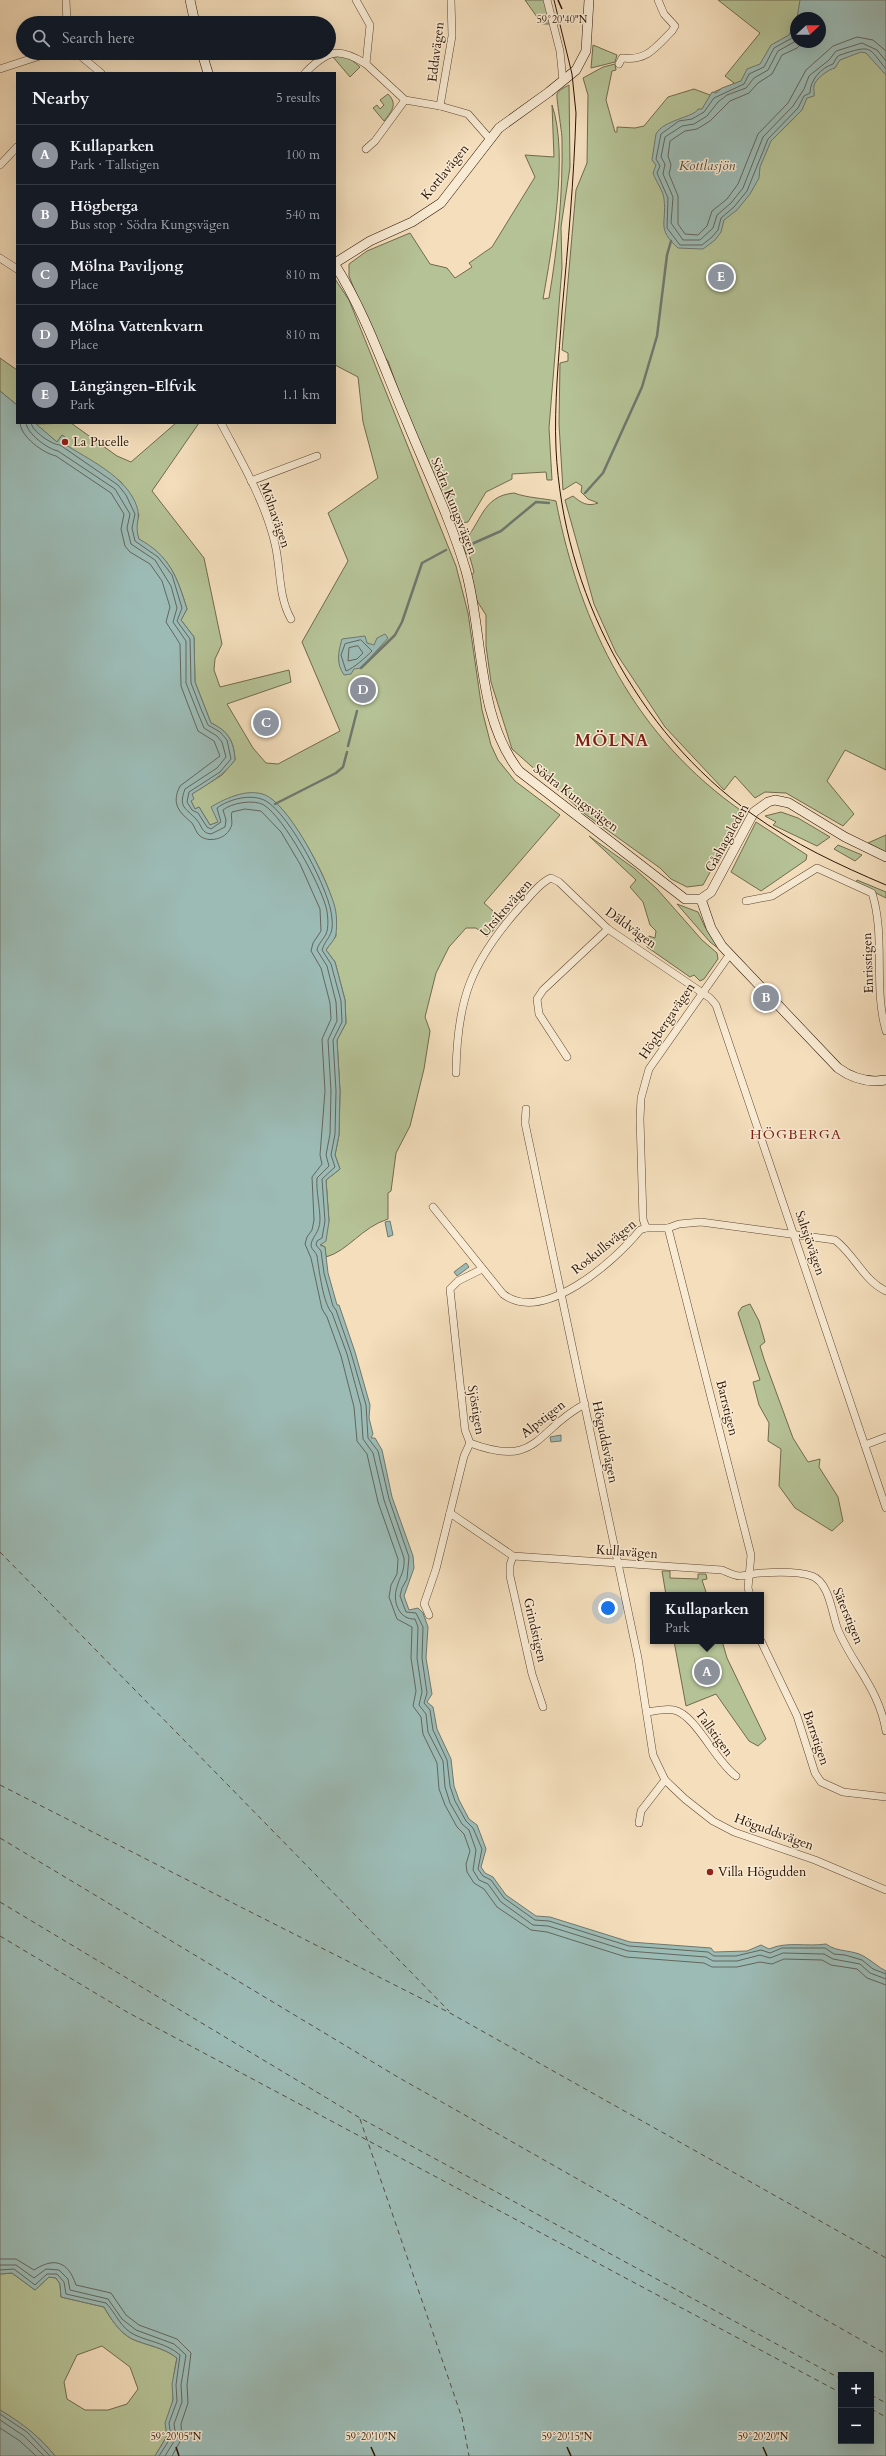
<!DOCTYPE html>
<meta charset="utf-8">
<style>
body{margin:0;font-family:Cardo,serif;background:#242831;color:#f1f3f6}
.controls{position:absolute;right:12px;bottom:12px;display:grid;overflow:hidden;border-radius:0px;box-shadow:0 4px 16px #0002}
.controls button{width:36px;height:36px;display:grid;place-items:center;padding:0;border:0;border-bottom:1px solid #363941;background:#171b24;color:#f1f3f6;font:20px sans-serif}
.compass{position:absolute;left:790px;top:12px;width:36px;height:36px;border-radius:50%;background:#171b24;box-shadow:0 4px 16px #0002;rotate:68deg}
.you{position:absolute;left:608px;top:1608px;width:14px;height:14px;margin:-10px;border:3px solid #fff;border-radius:50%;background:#1a73e8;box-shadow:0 0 0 6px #1a73e833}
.badge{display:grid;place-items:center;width:26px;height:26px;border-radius:50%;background:#8c9099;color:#fff;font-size:13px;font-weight:700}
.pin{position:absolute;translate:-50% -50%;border:2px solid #fff;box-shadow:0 1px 4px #0006}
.popup{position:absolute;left:650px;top:1592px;width:114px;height:52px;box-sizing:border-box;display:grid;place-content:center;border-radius:0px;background:#171b24;filter:drop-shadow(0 1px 3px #0005);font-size:13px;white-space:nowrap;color:#9ea1a6}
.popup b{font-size:15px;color:#f1f3f6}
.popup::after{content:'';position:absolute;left:50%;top:100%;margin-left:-8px;border:8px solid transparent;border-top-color:#171b24}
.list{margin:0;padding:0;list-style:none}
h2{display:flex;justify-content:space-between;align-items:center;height:52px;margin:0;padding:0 16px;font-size:17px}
h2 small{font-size:13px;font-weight:400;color:#9ea1a6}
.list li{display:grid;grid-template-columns:26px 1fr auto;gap:12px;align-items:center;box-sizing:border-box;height:60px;padding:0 16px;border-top:1px solid #363941}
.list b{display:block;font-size:15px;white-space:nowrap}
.list p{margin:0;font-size:13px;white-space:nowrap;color:#9ea1a6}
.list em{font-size:13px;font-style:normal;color:#9ea1a6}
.icon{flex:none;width:22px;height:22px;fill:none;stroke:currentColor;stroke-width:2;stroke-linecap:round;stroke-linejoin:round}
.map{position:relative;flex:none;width:886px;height:2456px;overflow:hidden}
.search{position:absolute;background:#171b24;box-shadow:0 4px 16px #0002;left:16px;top:16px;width:320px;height:44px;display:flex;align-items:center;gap:10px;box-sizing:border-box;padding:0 14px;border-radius:22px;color:#9ea1a6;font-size:15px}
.panel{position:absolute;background:#171b24;box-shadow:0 4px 16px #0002;left:16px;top:72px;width:320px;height:352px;border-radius:0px}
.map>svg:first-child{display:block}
</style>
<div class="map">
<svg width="886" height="2456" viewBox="0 0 886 2456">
<rect width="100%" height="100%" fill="#f4debc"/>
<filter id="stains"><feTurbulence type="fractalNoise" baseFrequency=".005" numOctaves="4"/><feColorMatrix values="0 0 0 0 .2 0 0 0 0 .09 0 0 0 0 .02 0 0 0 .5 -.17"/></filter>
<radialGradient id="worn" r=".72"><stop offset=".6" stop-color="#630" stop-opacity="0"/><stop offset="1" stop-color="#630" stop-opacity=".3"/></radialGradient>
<g fill="#b5c296" stroke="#706a4c" fill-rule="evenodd">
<path d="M525 0H544L551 24H542Z"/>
<path d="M718 0H886V770L845 750 827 781 854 814 843 826 786 793 765 792 755 798 735 776 724 790 665 727 616 653 594 604 565 500 573 496C581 503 588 507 598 503L588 499 581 492 582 486 576 482 563 490 559 424 560 363 568 361V353L562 350 576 190 587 163 588 95 583 78 603 67 615 64 616 70 612 71 606 100 615 132H617V127L635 128 644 126 668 97 694 89 710 95C714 90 732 86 734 83L725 76 760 33ZM796 18H820V42H796Z"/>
<path d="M593 45 617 55 615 62 591 68Z"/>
<path d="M347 56 360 67 350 77 333 57Z"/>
<path d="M569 85 570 167 561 227 562 268 549 428 552 480H547L546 472 512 474V479L486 492 468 522 455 524 402 401 388 361 383 355 353 286 349 276V264L367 251 410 233 430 264 447 268 455 278 472 267 469 263 492 247 535 177 525 155 554 157 552 105C569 154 552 248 543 299L549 298C558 245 563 193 562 139 562 132 556 97 557 94 559 90 565 87 569 85Z"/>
<path d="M388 94C398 104 392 111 384 121L373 108 377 105 380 109 384 105 380 100Z"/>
<path d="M335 279 349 300 456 566 468 613 482 710 491 745 498 760 515 781 560 815 484 903 503 920 487 937 476 928H466L449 947 436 973 425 1017 430 1031 424 1069 410 1126 396 1153 391 1191 388 1193V1219C362 1227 348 1251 326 1257L325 1247 320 1244 329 1221 326 1180 340 1169 335 1155 339 1135 340 1091 337 1040 346 1023 345 1000 335 962 326 950 336 936C334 922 334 904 329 891 322 869 288 807 268 797 260 793 251 794 244 794L218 822 210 825 199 807 195 809 191 801 192 794 222 775 235 760C234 741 228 731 211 723L195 682 194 637 181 620 187 609C177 577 170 556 139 540L135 528 139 515 121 482 62 443 66 438 62 435 57 442 35 424 71 423 117 456 131 462 176 423H199L152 491 204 558 222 644 215 659 214 670 220 687 289 670 291 682 227 704 253 748 266 763 278 764 340 731 302 642 348 561 328 513 378 478 363 422 358 377 335 365Z"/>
<path d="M0 358 17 370V405L0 391Z"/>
<path d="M514 493C528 498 542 498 556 501 580 626 636 738 743 812L703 885 687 887 671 879 660 868 585 814 512 749 491 682 486 646V615L477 601 471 576 474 572 469 554H466L462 543C482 524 481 496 514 493Z"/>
<path d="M781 812 798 818 830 837 817 846 773 825 776 822 765 816Z"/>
<path d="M756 822 807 855 806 860 761 891 731 872Z"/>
<path d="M886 835V852L868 843Z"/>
<path d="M589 836 635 869 657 889 702 940 717 953 718 959 704 979 700 981 694 975 690 977 647 947 649 936 655 938 656 931 650 925 643 902 630 887 636 880Z"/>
<path d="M838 845 862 855 855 861 834 849Z"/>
<path d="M857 880 886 892V898L856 883Z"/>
<path d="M677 904 698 912 705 927 719 949 710 942Z"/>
<path d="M750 1304 759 1321 765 1342 760 1346 764 1359 793 1438 808 1462 820 1459 819 1467 838 1497 843 1521 832 1531 795 1508 779 1486 781 1449 768 1441 769 1423 759 1405 753 1382 760 1380 738 1313 742 1307Z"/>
<path d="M662 1571H670V1578L698 1579V1574H706L707 1579 702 1580 707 1595H666Z"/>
<path d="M674 1641H722L727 1658 766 1739 758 1746 749 1741 716 1694 686 1706Z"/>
<path d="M12 2273 35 2290 49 2277 56 2278 60 2284 61 2297 104 2307C111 2319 119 2332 132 2339 148 2346 163 2347 177 2358 173 2374 174 2383 173 2399 172 2415 164 2416 167 2436L155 2456H55C39 2436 22 2424 0 2410V2274ZM102 2346 130 2367 138 2389 127 2404 108 2410H85L67 2399 64 2382 77 2355Z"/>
</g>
<g fill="#9cbbb5" stroke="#6f776d" fill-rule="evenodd">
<path d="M800 0H886V75L866 53 861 52 840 60 835 68C829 69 815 79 814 86 813 89 815 92 814 96L807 98 802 110 771 141 760 167 759 178 750 194 737 210 724 220 721 232 715 240 703 249 678 248C656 228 667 224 664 199 663 190 656 182 653 173L656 165 652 160 656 134C663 120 695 117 698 109H702L712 92 716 93 722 88 741 81 747 69 760 64 771 45 789 35 796 21V42H820V18H797Z"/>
<path d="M0 391 17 405V423H35L57 442 62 435 66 438 63 443C87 459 127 476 137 507 141 519 134 524 139 539 170 556 177 577 187 609L181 620 194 637 195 682 211 723C228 731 234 741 235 760 224 775 208 784 192 794L194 799 191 801 195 809 199 807 210 825 218 822 211 807C226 798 251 786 269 797 294 814 325 875 334 904 337 913 337 925 336 934 335 940 329 945 326 950L335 962 345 1000 346 1023 337 1040 340 1091 339 1135 335 1155 340 1169 326 1180 329 1221 326 1241 320 1245 325 1247 328 1273 337 1305H339L355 1352 370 1405 369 1418 373 1434 371 1438H375L382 1450 392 1497 413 1556 414 1568 404 1596 409 1610 418 1608 423 1613 428 1627 426 1658 432 1694 427 1702 433 1707 437 1729 451 1759 454 1786 459 1800 469 1819 477 1825 486 1849 481 1867 485 1873 493 1877 506 1895 536 1916 550 1917 630 1942 711 1948 714 1952 747 1951 761 1945 769 1949C787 1941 807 1947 826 1944 838 1953 853 1949 865 1957 872 1961 878 1967 886 1971V2456H155L167 2436 165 2423 173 2400 172 2384 177 2358C163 2347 148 2346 132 2339 119 2332 111 2319 104 2307L61 2297 60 2284 56 2278 49 2277 35 2290 12 2273 0 2274ZM841 2375H871V2441H841Z"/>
<path d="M385 634 388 638 361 668 354 669 351 674 344 675C336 663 338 653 342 639L365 636 367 643 374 645 377 638Z"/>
<path d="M390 1221 393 1235 388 1237 385 1222Z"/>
<path d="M466 1263 469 1267 457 1276 454 1272Z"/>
<path d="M561 1435V1441L551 1442 550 1437Z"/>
<path d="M0 2410C22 2423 39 2436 55 2456H0Z"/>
</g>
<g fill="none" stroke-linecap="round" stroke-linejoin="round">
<g stroke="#64665c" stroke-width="1">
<path d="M796 31 792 38 774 48 764 67 749 74 744 84 714 98 704 112 692 119 679 121 661 134 656 159 660 166 657 173 668 198 667 228 680 245H702L712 237 718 230 721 218 734 207 747 191 768 139 798 108 804 96 810 93C810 80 821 68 833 64L837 57C840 54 842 55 846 53 872 45 869 48 886 69"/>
<path d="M796 41 778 51 768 70 754 78 746 88 727 95 718 102 707 116 694 124 682 126 665 137 661 157 665 164 663 174 673 197 671 223 683 240H700L713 228 717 215 731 203 743 188 763 137 793 106 804 89 809 76 829 60 836 51 862 43 877 50 886 61"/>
<path d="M803 42 797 48 782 55 772 74 758 83 749 93 730 101 710 121 697 129 685 131 670 141 668 156 671 165 669 174 678 196V224L685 234 698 235 707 226 712 211 727 199 738 184 758 134 788 103 806 70 833 46 857 37 873 40 886 51"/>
<path d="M20 423C21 437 43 453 56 456L111 493 124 514 121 529 125 546 130 552 150 564 162 581 170 607 166 622 180 644 181 686 198 731 214 741 220 756 180 786C171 804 179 812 192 823 195 827 196 833 200 836 209 843 225 839 230 829 234 823 230 817 232 812L245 809 261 811 281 832 300 864 320 909 321 931 313 943 311 951 321 968 330 1003 331 1019 322 1039 325 1091 320 1155 322 1164 312 1177 314 1220 312 1230 307 1237 305 1244 311 1258 322 1309 327 1317 341 1356 354 1407 357 1441 367 1454 378 1502 398 1559 397 1574 391 1585 389 1597 397 1619 412 1627 411 1658 416 1691 413 1706 421 1717 423 1734 437 1763 439 1789 445 1805 457 1827 464 1834 470 1851 466 1864 467 1872 474 1883 484 1889 497 1907 531 1930 547 1932 626 1957 704 1963 712 1967H737L760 1962 772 1964 784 1959 822 1960 831 1965 857 1969 867 1978 886 1985"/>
<path d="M26 423C27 434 48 449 58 451L115 489 130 514 127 528 131 544 155 560 171 586 177 608 173 622 186 641V683L197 711 204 728 217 736 222 742 226 757 217 768 185 789C178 808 186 808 196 819 202 825 201 833 211 834L225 827 226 820 223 810C231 803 254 799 264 805 285 819 319 882 326 907 328 914 329 928 326 934 323 940 318 944 317 950L327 966 336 1002 337 1021 328 1040 331 1091 330 1134 326 1155 329 1166 317 1178C316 1192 320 1206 320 1220 320 1233 311 1237 311 1246 312 1250 316 1252 317 1256 319 1269 323 1304 332 1313L347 1354 361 1406 363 1439 373 1453 384 1500 404 1558C405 1572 400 1575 397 1587 392 1601 399 1620 415 1619L418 1627 417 1658 422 1692 419 1705 426 1714 428 1732 443 1761 445 1787 450 1803 462 1824 469 1830 476 1850 473 1870 479 1880 488 1884 501 1902 533 1925 548 1926 628 1951 706 1957 713 1961H737L760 1955 770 1958 783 1953 824 1954 833 1959 860 1964 870 1973 886 1979"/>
<path d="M31 423C32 431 52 445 60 445L118 485 126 495 135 514 132 528 135 541 158 557 172 575 182 608 177 621 190 639 191 683 201 709 208 725 220 732 227 740 231 759 220 772 189 792 187 802 192 810 198 813 207 827 211 829 221 822 217 808C229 799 252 793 266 801 290 815 331 892 332 919 334 937 326 937 322 950L331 964 341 1001 342 1022 333 1040 336 1091 335 1134 331 1155 335 1167 322 1179 325 1221 322 1238 317 1241 316 1245 321 1251 324 1273 333 1306 336 1310 351 1353 366 1405 368 1438 378 1451 389 1499 409 1557 407 1579 402 1588 400 1596 406 1612 416 1613 423 1627 422 1658 427 1693 424 1703 430 1710 433 1730 447 1760 450 1786 455 1801 466 1821 473 1828 482 1849 478 1869 483 1876 491 1880 504 1898 535 1920 549 1921 629 1946 708 1952 714 1956H736L761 1950 770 1953 782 1948H825L834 1954 845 1955 862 1960 873 1969 886 1974"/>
<path d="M361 640 372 651C365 658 354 668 346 671L341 655 345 644Z"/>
<path d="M358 646 363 653 357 659 348 661 349 648Z"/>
<path d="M0 2259H16L34 2270C54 2257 68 2261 76 2285L111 2293 126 2315 139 2325 177 2339 191 2353 187 2385 188 2403 181 2424 182 2438 172 2456"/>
<path d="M0 2265H16L34 2278 46 2269 59 2270 68 2279 70 2290 108 2299 122 2319 136 2330 174 2344 186 2355 181 2385 182 2402 174 2424 176 2438 165 2456"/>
<path d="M0 2270 14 2269 35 2285 47 2274H57L64 2282 66 2294 106 2303C116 2313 120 2328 135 2335 150 2342 166 2343 180 2355L176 2385 177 2401 169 2423 171 2437 159 2456"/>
<path d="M0 2414 27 2432 50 2456"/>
<path d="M0 2420 24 2436 44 2456"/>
<path d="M0 2428 20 2441 36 2456"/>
</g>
<g stroke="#6f776d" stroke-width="2.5">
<path d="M585 493 603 473 642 387 657 336 667 255 671 241"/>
<path d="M465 547 501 531 536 502 549 503"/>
<path d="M361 668 395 635 402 622 422 563 446 550"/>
<path d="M348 746 357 711"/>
<path d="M275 804 336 773 343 767 347 752"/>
</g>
<g stroke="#534d41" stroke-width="1" stroke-dasharray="5 4" stroke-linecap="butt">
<path d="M0 1552 449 2011"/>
<path d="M0 1785 450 2013 886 2258"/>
<path d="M0 1838 396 2076 886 2354"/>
<path d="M0 1902 360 2118 841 2379"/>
<path d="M0 1936 127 2012 841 2393"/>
<path d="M360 2119 462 2418 469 2456"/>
<path d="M871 2395 886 2403"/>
<path d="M871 2409 886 2417"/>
</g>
<g stroke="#5d4530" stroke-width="8">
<g id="street">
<path d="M66 0 67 23"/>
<path d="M356 0 370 25 366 64 405 100 440 106 468 114 489 138"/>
<path d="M547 0 560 51 563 81"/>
<path d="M77 53 101 73"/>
<path d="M619 64 622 58C647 61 655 48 672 31L675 26 664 14 658 0"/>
<path d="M0 69 49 53"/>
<path d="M305 73C327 51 337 46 366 64"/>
<path d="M440 106 452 36 451 0"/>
<path d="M366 149 375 141 405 100"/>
<path d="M0 165 17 147"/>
<path d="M0 258 17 269"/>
<path d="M221 423C241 461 265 501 275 544 281 569 278 596 291 619"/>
<path d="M251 481 317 456"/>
<path d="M746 901 772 896 817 868 872 893C886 937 873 987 886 1031"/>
<path d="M567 1057 539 1014 537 999 543 990 608 929"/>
<path d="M456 1073C457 999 471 962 520 907 529 898 539 883 551 878L559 882 608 929 710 998 716 1005 886 1508"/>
<path d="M526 1109 525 1123 638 1658 653 1755 665 1780 685 1799 713 1821 734 1832 815 1860 886 1890"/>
<path d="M433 1207 503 1294C543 1325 615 1261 640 1230L646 1228H668L679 1224 701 1222 835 1240C854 1254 864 1281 886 1291"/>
<path d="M646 1228 643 1219 640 1119 641 1098 649 1069 730 954"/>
<path d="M668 1228 751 1555 748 1588 750 1595"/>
<path d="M470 1443C539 1469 535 1430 585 1404"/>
<path d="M865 1445 886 1437"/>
<path d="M450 1513 513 1556 722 1570C727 1572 734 1576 740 1576 747 1576 754 1573 761 1573 777 1572 797 1571 812 1576 830 1583 832 1615 838 1630 854 1667 879 1689 886 1731"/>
<path d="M513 1556 510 1565V1576L532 1674 543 1707"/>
<path d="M429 1615 424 1604 436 1569 464 1456 470 1443 465 1430 450 1289 458 1281 482 1269"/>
<path d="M761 1641 797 1716 815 1773 821 1782 843 1792 886 1797"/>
<path d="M647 1712C655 1711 666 1708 674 1710 696 1715 715 1761 736 1776"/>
<path d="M639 1823 641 1811 665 1780"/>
</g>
</g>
<g stroke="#2b1202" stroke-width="10">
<g id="secondary">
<path d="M190 0 195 23"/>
<path d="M202 53 208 73"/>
<path d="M335 263 370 241 412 222 441 203 499 128 549 92 576 70 586 51 589 0"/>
<path d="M335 265C366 314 384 369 407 422 427 471 451 520 466 571 484 637 476 715 519 771L685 899H701L711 892 754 812 768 802 775 800 789 803 845 837 886 857"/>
<path d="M701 899 711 928 722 946 838 1068C853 1079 868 1083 886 1080"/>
</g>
</g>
<use href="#street" stroke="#f8ead3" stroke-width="7"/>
<use href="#secondary" stroke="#f8ead3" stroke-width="9"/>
<path stroke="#2b1202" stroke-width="1" d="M554 0 572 74 576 113C574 179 568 245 562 311 559 357 554 403 556 449 563 591 636 731 752 814 794 844 839 865 886 885"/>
</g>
<path fill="none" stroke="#2b1202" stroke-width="1.5" d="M558 0 562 9M176 2447 179 2456M371 2447 375 2456M567 2447 571 2456M763 2447 767 2456"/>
<g fill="#8f2418" stroke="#f8ead3" stroke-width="1.5">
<circle cx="65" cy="442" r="4"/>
<circle cx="710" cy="1872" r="4"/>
</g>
<g text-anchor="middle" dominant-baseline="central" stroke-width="3" stroke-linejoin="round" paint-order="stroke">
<g font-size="13" fill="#2b1202" stroke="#f8ead3">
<text transform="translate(436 52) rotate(-83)">Eddavägen</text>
<text transform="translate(445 172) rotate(-51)">Kottlavägen</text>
<text transform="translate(454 506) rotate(68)">Södra Kungsvägen</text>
<text transform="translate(275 515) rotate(71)">Mölnavägen</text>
<text transform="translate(576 798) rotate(37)">Södra Kungsvägen</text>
<text transform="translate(727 838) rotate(-61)">Gåshagaleden</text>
<text transform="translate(506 908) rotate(-49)">Utsiktsvägen</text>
<text transform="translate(631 928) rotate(36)">Däldvägen</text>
<text transform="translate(868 963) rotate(-92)">Enrisstigen</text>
<text transform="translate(667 1021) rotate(-56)">Högbergavägen</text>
<text transform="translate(810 1243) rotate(71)">Saltsjövägen</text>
<text transform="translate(604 1247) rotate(-39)">Roskullsvägen</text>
<text transform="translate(727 1408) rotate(76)">Barrstigen</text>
<text transform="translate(476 1410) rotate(80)">Sjöstigen</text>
<text transform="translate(543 1419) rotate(-38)">Alpstigen</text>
<text transform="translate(605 1442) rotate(78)">Höguddsvägen</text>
<text transform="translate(627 1552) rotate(4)">Kullavägen</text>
<text transform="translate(848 1616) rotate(67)">Säterstigen</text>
<text transform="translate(535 1630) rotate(77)">Grindstigen</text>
<text transform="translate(714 1733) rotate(54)">Tallstigen</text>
<text transform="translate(816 1738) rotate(71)">Barrstigen</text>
<text transform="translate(774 1832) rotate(20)">Höguddsvägen</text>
</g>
<g font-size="13" fill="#2b1202" stroke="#f8ead3" text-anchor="start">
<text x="73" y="442">La Pucelle</text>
<text x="718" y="1872">Villa Högudden</text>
</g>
<g font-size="14" font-style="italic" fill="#534d41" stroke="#f8ead3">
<text x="707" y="165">Kottlasjön</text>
</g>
<g font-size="14" letter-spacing="1" fill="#7a1f14" stroke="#f8ead3">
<text x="796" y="1134">HÖGBERGA</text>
</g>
<g font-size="17" font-weight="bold" letter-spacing="1" fill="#7a1f14" stroke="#f8ead3">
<text x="612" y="740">MÖLNA</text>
</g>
</g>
<g font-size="10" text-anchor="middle" fill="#2b1202" stroke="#f8ead3" stroke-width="3" stroke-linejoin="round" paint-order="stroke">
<text x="562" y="23">59°20'40"N</text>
<text x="176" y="2440">59°20'05"N</text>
<text x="371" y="2440">59°20'10"N</text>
<text x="567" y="2440">59°20'15"N</text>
<text x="763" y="2440">59°20'20"N</text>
</g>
<rect width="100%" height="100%" filter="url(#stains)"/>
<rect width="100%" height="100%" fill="url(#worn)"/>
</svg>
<div class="controls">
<button>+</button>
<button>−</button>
</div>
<svg class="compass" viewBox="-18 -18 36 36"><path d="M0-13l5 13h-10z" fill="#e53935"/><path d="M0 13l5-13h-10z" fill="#9ea1a6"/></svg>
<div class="you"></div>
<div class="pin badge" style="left:707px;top:1672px">A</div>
<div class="popup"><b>Kullaparken</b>Park</div>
<div class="pin badge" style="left:766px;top:998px">B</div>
<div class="pin badge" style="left:266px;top:723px">C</div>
<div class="pin badge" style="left:363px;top:690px">D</div>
<div class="pin badge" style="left:721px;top:277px">E</div>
<div class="search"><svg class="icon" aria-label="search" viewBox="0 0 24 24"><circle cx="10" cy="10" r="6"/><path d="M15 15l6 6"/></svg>Search here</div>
<section class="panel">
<h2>Nearby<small>5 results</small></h2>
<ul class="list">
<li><span class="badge">A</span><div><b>Kullaparken</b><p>Park · Tallstigen</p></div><em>100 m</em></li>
<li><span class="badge">B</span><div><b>Högberga</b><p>Bus stop · Södra Kungsvägen</p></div><em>540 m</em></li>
<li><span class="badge">C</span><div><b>Mölna Paviljong</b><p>Place</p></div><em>810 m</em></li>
<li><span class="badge">D</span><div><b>Mölna Vattenkvarn</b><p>Place</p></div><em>810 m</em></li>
<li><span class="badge">E</span><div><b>Långängen-Elfvik</b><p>Park</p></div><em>1.1 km</em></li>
</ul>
</section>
</div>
